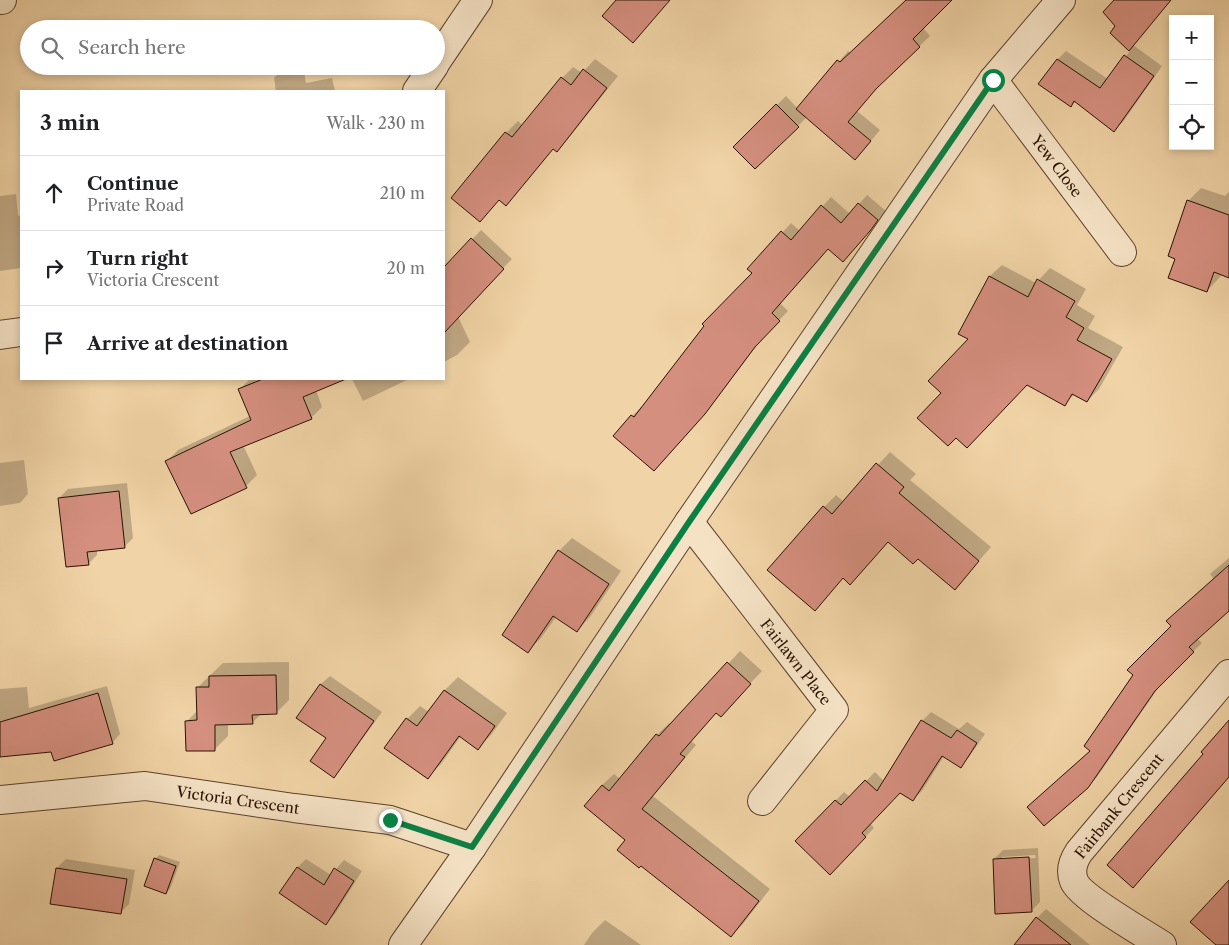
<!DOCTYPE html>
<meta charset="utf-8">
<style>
body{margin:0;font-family:"Libre Caslon Text",serif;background:#f2f2f2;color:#202124}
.controls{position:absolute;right:15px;top:15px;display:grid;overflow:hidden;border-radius:0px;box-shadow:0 2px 8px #0003}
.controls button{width:45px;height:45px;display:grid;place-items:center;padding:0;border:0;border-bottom:1px solid #e0e0e0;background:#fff;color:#202124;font:25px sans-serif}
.stop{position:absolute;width:15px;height:15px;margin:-11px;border:4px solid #0b8043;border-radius:50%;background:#fff}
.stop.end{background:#0b8043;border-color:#fff;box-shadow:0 1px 5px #0008}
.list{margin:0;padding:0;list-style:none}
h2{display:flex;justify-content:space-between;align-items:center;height:65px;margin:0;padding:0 20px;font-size:21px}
h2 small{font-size:16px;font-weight:400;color:#757577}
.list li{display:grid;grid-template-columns:32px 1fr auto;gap:15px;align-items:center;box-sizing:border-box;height:75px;padding:0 20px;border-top:1px solid #e0e0e0}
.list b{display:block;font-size:19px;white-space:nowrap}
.list p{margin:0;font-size:16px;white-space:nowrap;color:#757577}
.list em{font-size:16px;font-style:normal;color:#757577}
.icon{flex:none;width:28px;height:28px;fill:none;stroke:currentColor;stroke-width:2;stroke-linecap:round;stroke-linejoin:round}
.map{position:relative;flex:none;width:1229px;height:945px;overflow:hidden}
.search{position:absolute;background:#fff;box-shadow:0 2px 8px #0003;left:20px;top:20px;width:425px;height:55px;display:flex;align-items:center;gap:12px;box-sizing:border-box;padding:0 18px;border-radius:28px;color:#757577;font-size:19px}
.panel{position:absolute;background:#fff;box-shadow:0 2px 8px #0003;left:20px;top:90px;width:425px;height:290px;border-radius:0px}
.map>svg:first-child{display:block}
</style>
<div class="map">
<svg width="1229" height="945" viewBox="0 0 1229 945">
<rect width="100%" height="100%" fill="#f0d3a6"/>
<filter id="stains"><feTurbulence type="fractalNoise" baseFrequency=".004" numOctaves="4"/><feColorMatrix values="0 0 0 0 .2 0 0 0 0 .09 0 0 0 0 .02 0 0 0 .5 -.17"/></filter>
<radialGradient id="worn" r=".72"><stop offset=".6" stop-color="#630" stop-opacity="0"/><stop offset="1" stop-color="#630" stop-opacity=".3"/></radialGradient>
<g fill="#0003" fill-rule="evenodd">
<path d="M907 0H950L923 28 930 36 884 80 857 111 880 130 865 148 807 117 755 168 735 147 786 96 798 109 848 51 851 53Z"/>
<path d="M1116 0H1171L1133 45 1162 66 1123 122 1114 130 1076 101 1071 106 1058 59 1066 51 1108 79 1130 51 1111 33 1117 26Z"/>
<path d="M595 59 618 76 568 139 557 150 554 148 506 204 500 199 480 220 453 198 506 133 518 121 523 126 562 78 573 67 582 73Z"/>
<path d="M298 66H303L306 83 332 78 335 91H274H276L274 78 283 69Z"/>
<path d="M1201 188 1225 196 1229 192V276L1222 274 1220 277 1207 291 1177 258 1188 201Z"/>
<path d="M16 194 18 216 21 215V268L0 271V196Z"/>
<path d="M867 195 886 211 843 261 828 248 780 303 788 311 764 336 713 403 662 461 632 416 641 407 642 408 753 273 749 269 791 223 800 231 831 197 850 214Z"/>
<path d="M481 230 512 259 467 306 444 284V269Z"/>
<path d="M1002 265 1036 283 1050 268 1086 289 1077 305 1095 316 1088 328 1123 347 1099 389 1087 401 1075 394 1064 404 1027 383 943 393 970 339 990 276Z"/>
<path d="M454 308 470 342 457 355 444 362V313Z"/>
<path d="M250 379H338L334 383 316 390 322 407 311 418 243 445 257 475 246 486 167 461 178 450 250 416 240 389Z"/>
<path d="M352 379H409L363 401Z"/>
<path d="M890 452 916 474 910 480 991 547 955 588 918 557 888 541 863 570 824 507 836 495 844 502Z"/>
<path d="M24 460 28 494 20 503 0 506V463Z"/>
<path d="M127 483 133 538 124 547 97 550V555L88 564 59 498 68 489Z"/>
<path d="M572 538 621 571 590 617 577 631 556 617 541 638 528 651 559 551Z"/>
<path d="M1229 558V609L1197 638 1202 643 1163 681 1097 777 1087 787 1092 750 1173 626 1214 579 1210 574Z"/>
<path d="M740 651 762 671 732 703 717 712 691 741 696 745 653 796 770 889 743 924 731 936 627 840 602 785 614 774 620 779 657 735 669 723 671 725Z"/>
<path d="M289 662V700L276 713H262L252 723 228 724V736L215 749 187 721 198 710 197 688 223 663Z"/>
<path d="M330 676 382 712 342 767 333 776 327 738 298 717 321 684Z"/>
<path d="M458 677 507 713 491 735 478 748 461 736 441 764 427 778 407 719 420 706 429 712 445 690Z"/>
<path d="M107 686 120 734 112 743 0 756V689L27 687 29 708Z"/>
<path d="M931 712 959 729 967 722 985 734 969 757 961 766 944 756 922 791 913 799 900 791 870 823 874 828 830 873 797 841 844 792 850 797 875 772 884 781 922 721Z"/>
<path d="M1038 848 1040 902 1031 911 994 859 1003 850ZM1035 855 1036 858 1002 859V857Z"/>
<path d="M159 855 180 862 170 889 166 893 155 859Z"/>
<path d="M66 859 135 870 129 904 120 913 57 868Z"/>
<path d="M306 859 331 875 344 860 362 871 335 914 326 923 298 867Z"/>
<path d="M1046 909 1090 945H1018L1037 918Z"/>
<path d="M605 920 641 945H584L592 933Z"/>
</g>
<g fill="#d58f7f" stroke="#2a1200">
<path d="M616 0H670L633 43 602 16Z"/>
<path d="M906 0H952L913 39 920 47 876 89 848 122 871 141 855 160 796 109 837 60 840 62Z"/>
<path d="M1114 0H1171L1129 51 1110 33 1115 26 1103 12Z"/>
<path d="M1124 55 1154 76 1114 132 1074 101 1071 107 1038 84 1057 59 1100 88Z"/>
<path d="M583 69 607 88 557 152 553 149 506 206 499 200 480 222 451 198 505 132 512 137 561 77 571 85Z"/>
<path d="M776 104 799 127 755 169 733 147Z"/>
<path d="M1187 200 1229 215V278L1214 272 1207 292 1168 278 1175 259 1168 256Z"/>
<path d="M858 203 878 220 870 231 843 262 828 249 772 313 780 321 755 347 705 414 654 471 613 436 631 415 634 417 704 326 702 324 752 273 747 269 781 231 791 240 821 205 841 223Z"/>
<path d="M471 238 504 269 444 333V267Z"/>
<path d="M989 276 1028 297 1037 279 1075 301 1066 317 1084 328 1077 340 1112 359 1087 402 1072 394 1065 406 1027 385 967 448 956 438 948 446 917 418 941 393 928 381 968 339 958 334Z"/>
<path d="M263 379H346L303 397 312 419 230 452 247 488 191 514 165 461 251 420 238 389Z"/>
<path d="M876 463 904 487 899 493 979 561 955 590 918 559 913 564 888 542 850 585 843 578 815 611 767 570 823 506 832 514Z"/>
<path d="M119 491 125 548 87 552 89 565 66 567 58 498Z"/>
<path d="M558 550 609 584 577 632 553 616 528 653 502 635Z"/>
<path d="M1229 565V611L1189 647 1194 652 1155 691 1088 788 1044 826 1027 807 1090 751 1084 746 1133 675 1127 670 1171 626 1166 621Z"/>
<path d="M727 662 751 684 721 717 716 713 680 754 685 757 642 809 759 901 731 937 641 866 639 868 617 850 625 840 584 806 602 785 609 791 656 734 659 736Z"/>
<path d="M276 675 277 714 252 715 253 724 215 725V751H186L185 721 197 720 196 687H209V676Z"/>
<path d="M320 684 374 721 334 778 310 761 326 738 296 718Z"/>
<path d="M444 690 495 726 478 750 459 736 428 779 384 748 406 718 417 726Z"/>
<path d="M98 693 113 744 54 761 51 752 0 757V722Z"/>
<path d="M921 720 951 738 957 730 977 743 961 768 942 756 913 801 900 793 862 833 866 837 830 875 795 841 835 800 841 805 865 780 877 791Z"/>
<path d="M1229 720V777L1133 888 1107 865 1203 754 1201 752Z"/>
<path d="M1029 857 1032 912 995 914 993 859Z"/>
<path d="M154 858 176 866 166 894 144 886Z"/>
<path d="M297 867 324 885 334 868 354 881 326 925 279 893Z"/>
<path d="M56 868 127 879 121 914 50 904Z"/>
<path d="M1229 880V945H1216L1190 922Z"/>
<path d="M1036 917 1071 945H1014Z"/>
</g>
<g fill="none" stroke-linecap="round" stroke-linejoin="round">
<g stroke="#5c422a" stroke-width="30">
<g id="minor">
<path d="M0 0H2"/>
<path d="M436 62 478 0"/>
<path d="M993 80 1122 252"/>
<path d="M417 91 434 66"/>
<path d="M0 335 21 332"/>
<path d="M689 522 834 710 762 801"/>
<path d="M0 800 145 786 294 808 390 820 472 847"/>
<path d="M403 945 472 847 689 522 993 80 1061 0"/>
<path d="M1162 945C1145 934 1080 897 1074 881 1070 871 1073 861 1079 852L1229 674"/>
</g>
</g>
<use href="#minor" stroke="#f5e2c5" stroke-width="28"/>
</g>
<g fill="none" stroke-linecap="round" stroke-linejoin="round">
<path stroke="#0b8043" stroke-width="6" d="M390 820 472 847 689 522 993 80"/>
</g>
<g text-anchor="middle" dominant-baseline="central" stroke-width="4" stroke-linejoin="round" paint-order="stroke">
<g font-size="15" fill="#2a1200" stroke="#f5e2c5">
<text transform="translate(1057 166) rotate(53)">Yew Close</text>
<text transform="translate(796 662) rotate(52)">Fairlawn Place</text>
<text transform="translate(238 800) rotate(8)">Victoria Crescent</text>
<text transform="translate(1119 806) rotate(-51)">Fairbank Crescent</text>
</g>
</g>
<rect width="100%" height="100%" filter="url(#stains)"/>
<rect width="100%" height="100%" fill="url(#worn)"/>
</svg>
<div class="controls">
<button>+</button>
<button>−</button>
<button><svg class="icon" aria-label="locate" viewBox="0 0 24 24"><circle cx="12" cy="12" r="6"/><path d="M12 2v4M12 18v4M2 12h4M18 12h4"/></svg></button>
</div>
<div class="stop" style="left:993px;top:80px"></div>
<div class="stop end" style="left:390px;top:820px"></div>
<div class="search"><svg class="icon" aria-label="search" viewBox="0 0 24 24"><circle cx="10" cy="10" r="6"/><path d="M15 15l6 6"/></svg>Search here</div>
<section class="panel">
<h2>3 min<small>Walk · 230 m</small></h2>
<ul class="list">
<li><svg class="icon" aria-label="ahead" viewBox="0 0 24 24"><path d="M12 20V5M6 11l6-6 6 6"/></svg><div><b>Continue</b><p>Private Road</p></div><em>210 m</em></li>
<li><svg class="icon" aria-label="right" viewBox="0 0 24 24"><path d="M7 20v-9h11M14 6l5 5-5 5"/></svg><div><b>Turn right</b><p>Victoria Crescent</p></div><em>20 m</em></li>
<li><svg class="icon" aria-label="arrive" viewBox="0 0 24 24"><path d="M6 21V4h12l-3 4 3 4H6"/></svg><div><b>Arrive at destination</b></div></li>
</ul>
</section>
</div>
